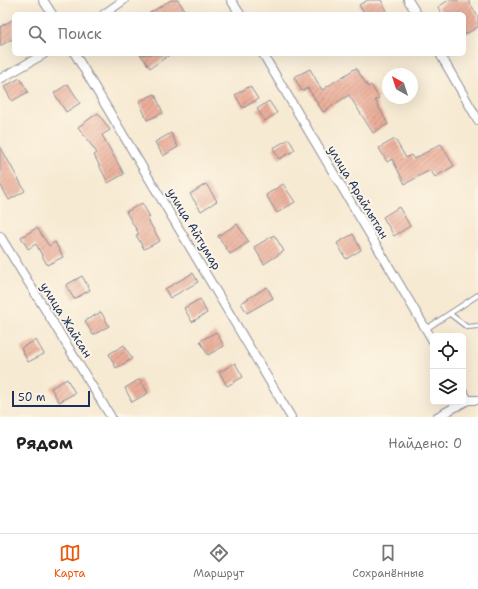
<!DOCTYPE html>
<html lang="ru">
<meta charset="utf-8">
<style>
body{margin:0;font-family:"Shantell Sans",sans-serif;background:#f6f6f6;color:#222}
.controls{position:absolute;right:12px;bottom:12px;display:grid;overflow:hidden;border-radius:6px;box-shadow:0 4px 16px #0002}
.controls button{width:36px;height:36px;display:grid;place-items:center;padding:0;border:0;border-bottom:1px solid #e0e0e0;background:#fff;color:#222;font:20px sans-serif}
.compass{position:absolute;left:382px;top:68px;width:36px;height:36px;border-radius:50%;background:#fff;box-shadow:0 4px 16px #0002;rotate:321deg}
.scale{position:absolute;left:12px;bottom:10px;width:78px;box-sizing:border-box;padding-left:4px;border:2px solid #1b2f5e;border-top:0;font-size:11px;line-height:14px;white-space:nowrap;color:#1b2f5e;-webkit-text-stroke:3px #fcf5e5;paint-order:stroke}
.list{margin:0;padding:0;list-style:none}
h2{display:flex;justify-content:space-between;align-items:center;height:52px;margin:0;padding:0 16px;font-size:17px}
h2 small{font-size:13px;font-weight:400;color:#767676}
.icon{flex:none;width:22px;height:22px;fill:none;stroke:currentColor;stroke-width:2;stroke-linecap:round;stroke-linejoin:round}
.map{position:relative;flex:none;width:478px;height:417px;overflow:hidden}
.search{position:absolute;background:#fff;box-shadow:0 4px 16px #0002;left:12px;right:12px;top:12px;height:44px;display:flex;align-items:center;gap:10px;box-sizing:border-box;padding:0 14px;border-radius:6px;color:#767676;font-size:15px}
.sheet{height:116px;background:#fff}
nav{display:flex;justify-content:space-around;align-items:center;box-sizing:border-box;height:56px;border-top:1px solid #e0e0e0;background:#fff;font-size:11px;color:#767676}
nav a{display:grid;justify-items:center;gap:2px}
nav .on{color:#ea580c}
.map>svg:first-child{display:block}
</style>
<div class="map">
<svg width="478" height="417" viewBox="0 0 478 417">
<defs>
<pattern id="building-hatch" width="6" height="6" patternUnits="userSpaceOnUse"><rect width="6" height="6" fill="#ebae9a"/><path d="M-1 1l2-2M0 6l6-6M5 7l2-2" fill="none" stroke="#be8e81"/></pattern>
</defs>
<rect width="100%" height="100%" fill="#fcf5e5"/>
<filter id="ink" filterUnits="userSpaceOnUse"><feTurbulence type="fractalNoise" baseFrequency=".025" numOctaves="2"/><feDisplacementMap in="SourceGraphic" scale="8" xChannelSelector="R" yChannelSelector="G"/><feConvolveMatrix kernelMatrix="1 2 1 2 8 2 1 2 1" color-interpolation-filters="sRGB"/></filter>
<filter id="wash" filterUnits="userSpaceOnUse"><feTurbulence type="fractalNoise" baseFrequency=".012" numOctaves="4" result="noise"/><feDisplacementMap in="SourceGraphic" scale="16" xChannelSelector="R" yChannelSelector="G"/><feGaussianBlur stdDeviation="0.9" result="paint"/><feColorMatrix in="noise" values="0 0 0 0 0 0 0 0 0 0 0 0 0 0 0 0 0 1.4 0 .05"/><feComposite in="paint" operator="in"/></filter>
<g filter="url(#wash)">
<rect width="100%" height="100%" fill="#f7ead3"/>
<g id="blocks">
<g fill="url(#building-hatch)">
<path d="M171 0H178L187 14H148Z"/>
<path d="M368 0H381L389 14H365L359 5Z"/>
<path d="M449 0H468L478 17V27L464 35V14H442L438 7Z"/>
<path d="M14 19V38L0 46V27Z"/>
<path d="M140 54H171L150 68Z"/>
<path d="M356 68 368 87 371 85 379 98 375 100 388 124 373 133 349 95 323 112 308 88 302 91 294 77 310 69 322 90Z"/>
<path d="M20 78 28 92 12 101 4 87Z"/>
<path d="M68 84 80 103 66 112 54 93Z"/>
<path d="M250 86 258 99 243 108 235 95Z"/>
<path d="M155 94 163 113 147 120 139 101Z"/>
<path d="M269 101 277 113 265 121 257 109Z"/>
<path d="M98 113 110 130 102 135 124 174 108 183 94 155 97 153 78 127Z"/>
<path d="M171 133 178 147 163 156 155 142Z"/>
<path d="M289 139 295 150 279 159 273 148Z"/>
<path d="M395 139 406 158 411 155 414 159 441 144 454 166 435 177 430 170 405 184 392 159 387 162 379 148Z"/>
<path d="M0 146 25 191 9 200 0 184Z"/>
<path d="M206 184 217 201 201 211 190 194Z"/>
<path d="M283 184 295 202 277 213 266 195Z"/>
<path d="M142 203 150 217 147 218 160 241 144 249 136 235 139 234 126 212Z"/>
<path d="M399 207 410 226 394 236 383 217Z"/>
<path d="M237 224 249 242 230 254 218 236Z"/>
<path d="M37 228 49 246 55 242 63 257 47 265 36 244 28 249 21 237Z"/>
<path d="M353 234 361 250 346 259 337 243Z"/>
<path d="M274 235 284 251 264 264 254 247Z"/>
<path d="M193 273 198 282 170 298 165 289Z"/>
<path d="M82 276 90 290 74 299 66 285Z"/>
<path d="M267 287 273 298 247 313 241 303Z"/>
<path d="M200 299 207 313 192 322 184 308Z"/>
<path d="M101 312 109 326 93 335 85 321Z"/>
<path d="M216 332 224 346 208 355 200 341Z"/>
<path d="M36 340 44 354 28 362 21 348Z"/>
<path d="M124 345 132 359 116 368 109 354Z"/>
<path d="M235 363 243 377 227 386 219 372Z"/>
<path d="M67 379 75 393 59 402 51 388Z"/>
<path d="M140 379 148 393 132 402 125 388Z"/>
</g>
</g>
</g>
<g filter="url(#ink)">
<use href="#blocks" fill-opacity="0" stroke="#898c98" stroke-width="1"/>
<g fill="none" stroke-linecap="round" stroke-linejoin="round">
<g stroke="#898c98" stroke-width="6">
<g id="service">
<path d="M450 314 467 327 478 326"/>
<path d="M426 329 478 295"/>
</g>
</g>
<g stroke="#898c98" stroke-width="10">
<g id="minor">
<path d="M43 0 52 14"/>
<path d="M231 0 240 14"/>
<path d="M408 0 417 14"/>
<path d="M104 14 124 0"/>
<path d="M75 54 291 417"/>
<path d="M263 54 433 341"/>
<path d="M440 54 478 120"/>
<path d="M0 79 44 54"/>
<path d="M0 236 111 417"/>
<path d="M463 392 468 400H478"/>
<path d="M437 417 468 400"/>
</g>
</g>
<use href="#service" stroke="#fff" stroke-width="4"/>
<use href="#minor" stroke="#fff" stroke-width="8"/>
</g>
</g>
<g text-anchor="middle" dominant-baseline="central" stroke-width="4" stroke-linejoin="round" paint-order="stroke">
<g font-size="12" fill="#1b2f5e" stroke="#fcf5e5">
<text transform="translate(358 192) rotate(59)">улица Арайлытан</text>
<text transform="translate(194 229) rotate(59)">улица Айтумар</text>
<text transform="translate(66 320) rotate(58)">улица Жайсан</text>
</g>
</g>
</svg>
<div class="controls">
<button><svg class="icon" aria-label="locate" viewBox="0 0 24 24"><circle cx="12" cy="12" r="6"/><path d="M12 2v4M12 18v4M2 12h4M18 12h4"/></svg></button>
<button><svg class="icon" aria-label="layers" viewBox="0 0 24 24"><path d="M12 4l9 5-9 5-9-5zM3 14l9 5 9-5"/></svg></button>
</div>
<svg class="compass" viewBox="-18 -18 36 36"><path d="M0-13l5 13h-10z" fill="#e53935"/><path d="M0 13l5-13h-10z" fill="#767676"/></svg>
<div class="scale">50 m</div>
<div class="search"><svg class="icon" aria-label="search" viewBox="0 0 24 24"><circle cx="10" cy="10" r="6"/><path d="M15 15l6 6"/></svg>Поиск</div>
</div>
<section class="sheet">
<h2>Рядом<small>Найдено: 0</small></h2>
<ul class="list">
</ul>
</section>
<nav>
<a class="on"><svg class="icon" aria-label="map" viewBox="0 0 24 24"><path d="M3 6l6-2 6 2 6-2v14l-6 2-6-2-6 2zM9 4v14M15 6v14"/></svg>Карта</a>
<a><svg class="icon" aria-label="directions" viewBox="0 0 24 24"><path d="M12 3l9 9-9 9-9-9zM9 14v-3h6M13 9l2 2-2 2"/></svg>Маршрут</a>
<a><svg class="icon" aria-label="saved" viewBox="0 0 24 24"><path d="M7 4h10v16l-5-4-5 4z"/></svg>Сохранённые</a>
</nav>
